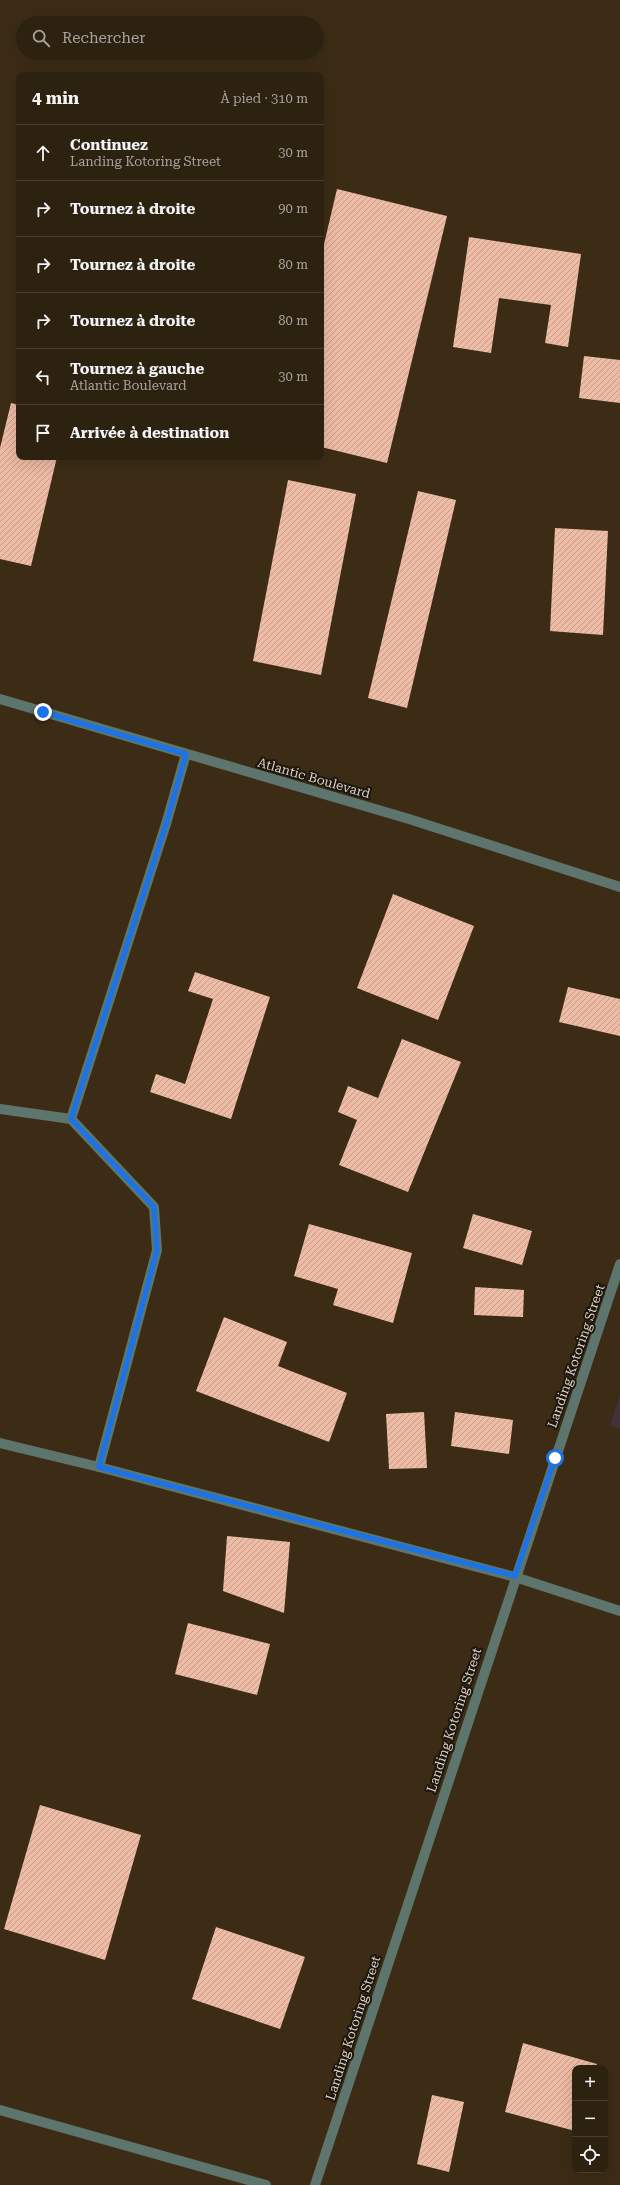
<!DOCTYPE html>
<html lang="fr">
<meta charset="utf-8">
<style>
body{margin:0;font-family:"Roboto Serif",serif;background:#352919;color:#f1f3f6}
.controls{position:absolute;right:12px;bottom:12px;display:grid;overflow:hidden;border-radius:8px;box-shadow:0 4px 16px #0002}
.controls button{width:36px;height:36px;display:grid;place-items:center;padding:0;border:0;border-bottom:1px solid #483e30;background:#2d2110;color:#f1f3f6;font:20px sans-serif}
.stop{position:absolute;width:12px;height:12px;margin:-9px;border:3px solid #1a73e8;border-radius:50%;background:#fff}
.stop.end{background:#1a73e8;border-color:#fff;box-shadow:0 1px 4px #0008}
.list{margin:0;padding:0;list-style:none}
h2{display:flex;justify-content:space-between;align-items:center;height:52px;margin:0;padding:0 16px;font-size:17px}
h2 small{font-size:13px;font-weight:400;color:#a7a39f}
.list li{display:grid;grid-template-columns:26px 1fr auto;gap:12px;align-items:center;box-sizing:border-box;height:56px;padding:0 16px;border-top:1px solid #483e30}
.list b{display:block;font-size:15px;white-space:nowrap}
.list p{margin:0;font-size:13px;white-space:nowrap;color:#a7a39f}
.list em{font-size:13px;font-style:normal;color:#a7a39f}
.icon{flex:none;width:22px;height:22px;fill:none;stroke:currentColor;stroke-width:2;stroke-linecap:round;stroke-linejoin:round}
.map{position:relative;flex:none;width:620px;height:2185px;overflow:hidden}
.search{position:absolute;background:#2d2110;box-shadow:0 4px 16px #0002;left:16px;top:16px;width:308px;height:44px;display:flex;align-items:center;gap:10px;box-sizing:border-box;padding:0 14px;border-radius:22px;color:#a7a39f;font-size:15px}
.panel{position:absolute;background:#2d2110;box-shadow:0 4px 16px #0002;left:16px;top:72px;width:308px;height:388px;border-radius:8px}
.map>svg:first-child{display:block}
</style>
<div class="map">
<svg width="620" height="2185" viewBox="0 0 620 2185">
<defs>
<pattern id="building-hatch" width="6" height="6" patternUnits="userSpaceOnUse"><rect width="6" height="6" fill="#eebba4"/><path d="M-1 1l2-2M0 6l6-6M5 7l2-2" fill="none" stroke="#c39c8a"/></pattern>
</defs>
<rect width="100%" height="100%" fill="#3c2c16"/>
<path fill="#43313a" d="M620 1395V1429L610 1425Z"/>
<g fill="url(#building-hatch)">
<path d="M337 189 447 216 387 463 321 447V257Z"/>
<path d="M469 237 581 254 568 347 545 343 551 305 499 298 491 353 453 347Z"/>
<path d="M584 356 620 360V403L579 398Z"/>
<path d="M11 403 19 405V457H57L31 566 0 559V448Z"/>
<path d="M288 480 356 494 321 675 253 661Z"/>
<path d="M418 491 456 500 407 708 368 698Z"/>
<path d="M555 528 608 531 603 635 550 631Z"/>
<path d="M393 894 474 926 438 1020 357 988Z"/>
<path d="M195 972 270 997 231 1119 150 1092 156 1074 185 1084 213 999 188 991Z"/>
<path d="M568 987 620 999V1036L559 1022Z"/>
<path d="M402 1039 461 1062 408 1192 339 1165 357 1120 338 1112 348 1086 378 1098Z"/>
<path d="M473 1214 532 1231 522 1265 463 1248Z"/>
<path d="M309 1224 412 1253 393 1323 333 1305 338 1289 294 1276Z"/>
<path d="M475 1287 524 1290 523 1317 474 1315Z"/>
<path d="M224 1317 287 1342 278 1366 347 1393 329 1442 196 1391Z"/>
<path d="M424 1412 427 1468 389 1469 386 1414Z"/>
<path d="M455 1412 513 1420 509 1454 451 1446Z"/>
<path d="M227 1536 290 1542 284 1613 223 1591Z"/>
<path d="M188 1623 270 1644 257 1695 175 1674Z"/>
<path d="M40 1805 141 1835 105 1960 4 1929Z"/>
<path d="M216 1927 305 1957 280 2029 192 1999Z"/>
<path d="M523 2043 597 2064 595 2068H575V2131L505 2112Z"/>
<path d="M432 2095 464 2102 449 2172 417 2164Z"/>
</g>
<g fill="none" stroke-linecap="round" stroke-linejoin="round">
<g stroke="#5e756d" stroke-width="10">
<path d="M0 699 409 819 620 887"/>
<path d="M0 1109 71 1119 154 1207 157 1250 99 1467"/>
<path d="M71 1119 166 824 186 754"/>
<path d="M0 1443 99 1467 515 1577 620 1611"/>
<path d="M0 2110 266 2185"/>
<path d="M315 2185 620 1264"/>
</g>
</g>
<g fill="none" stroke-linecap="round" stroke-linejoin="round">
<path stroke="#1a73e8" stroke-width="5" d="M43 712 186 754 166 824 71 1119 154 1207 157 1250 99 1467 515 1576 555 1458"/>
</g>
<g text-anchor="middle" dominant-baseline="central" stroke-width="4" stroke-linejoin="round" paint-order="stroke">
<g font-size="13" fill="#ddd3c6" stroke="#1d160d">
<text transform="translate(314 778) rotate(16)">Atlantic Boulevard</text>
<text transform="translate(576 1356) rotate(-71)">Landing Kotoring Street</text>
<text transform="translate(454 1720) rotate(-72)">Landing Kotoring Street</text>
<text transform="translate(353 2028) rotate(-72)">Landing Kotoring Street</text>
</g>
</g>
</svg>
<div class="controls">
<button>+</button>
<button>−</button>
<button><svg class="icon" aria-label="locate" viewBox="0 0 24 24"><circle cx="12" cy="12" r="6"/><path d="M12 2v4M12 18v4M2 12h4M18 12h4"/></svg></button>
</div>
<div class="stop" style="left:555px;top:1458px"></div>
<div class="stop end" style="left:43px;top:712px"></div>
<div class="search"><svg class="icon" aria-label="search" viewBox="0 0 24 24"><circle cx="10" cy="10" r="6"/><path d="M15 15l6 6"/></svg>Rechercher</div>
<section class="panel">
<h2>4 min<small>À pied · 310 m</small></h2>
<ul class="list">
<li><svg class="icon" aria-label="ahead" viewBox="0 0 24 24"><path d="M12 20V5M6 11l6-6 6 6"/></svg><div><b>Continuez</b><p>Landing Kotoring Street</p></div><em>30 m</em></li>
<li><svg class="icon" aria-label="right" viewBox="0 0 24 24"><path d="M7 20v-9h11M14 6l5 5-5 5"/></svg><div><b>Tournez à droite</b></div><em>90 m</em></li>
<li><svg class="icon" aria-label="right" viewBox="0 0 24 24"><path d="M7 20v-9h11M14 6l5 5-5 5"/></svg><div><b>Tournez à droite</b></div><em>80 m</em></li>
<li><svg class="icon" aria-label="right" viewBox="0 0 24 24"><path d="M7 20v-9h11M14 6l5 5-5 5"/></svg><div><b>Tournez à droite</b></div><em>80 m</em></li>
<li><svg class="icon" aria-label="left" viewBox="0 0 24 24"><path d="M17 20v-9H6M10 6l-5 5 5 5"/></svg><div><b>Tournez à gauche</b><p>Atlantic Boulevard</p></div><em>30 m</em></li>
<li><svg class="icon" aria-label="arrive" viewBox="0 0 24 24"><path d="M6 21V4h12l-3 4 3 4H6"/></svg><div><b>Arrivée à destination</b></div></li>
</ul>
</section>
</div>
